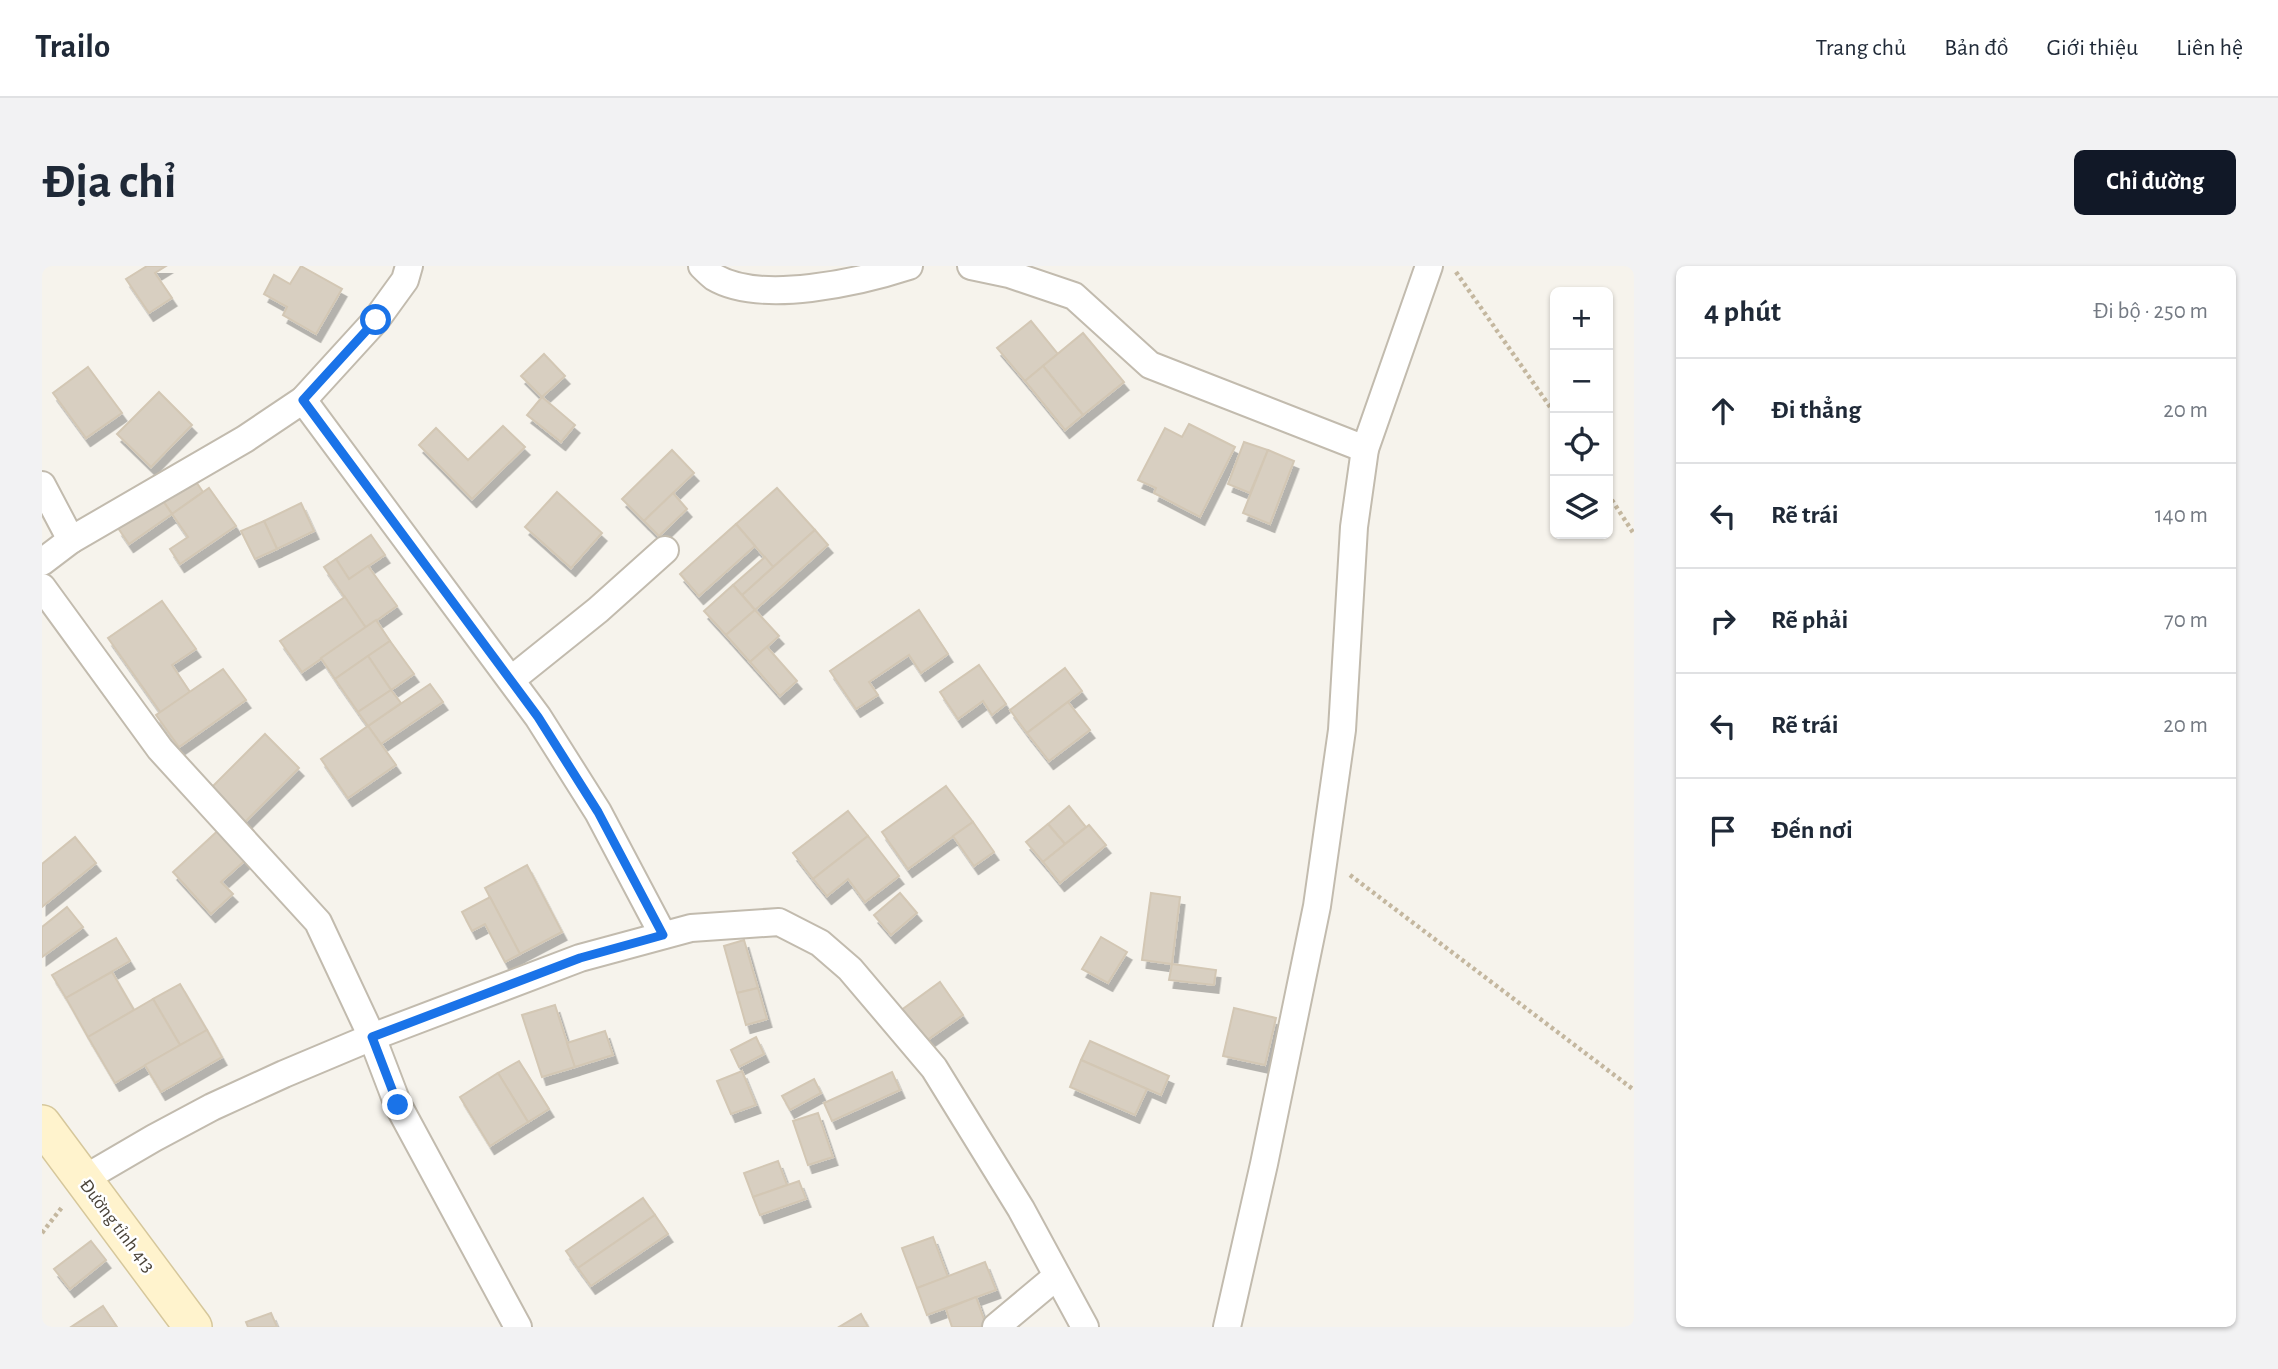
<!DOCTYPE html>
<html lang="vi">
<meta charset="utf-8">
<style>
body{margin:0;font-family:"Alegreya Sans",sans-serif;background:#f2f2f3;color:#1f2937}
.controls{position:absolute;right:21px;top:21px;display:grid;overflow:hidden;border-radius:10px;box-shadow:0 2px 5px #0004}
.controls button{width:63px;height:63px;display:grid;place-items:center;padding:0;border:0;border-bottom:2px solid #e0e1e3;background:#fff;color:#1f2937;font:35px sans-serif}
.stop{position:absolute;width:21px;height:21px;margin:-16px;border:5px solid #1a73e8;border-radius:50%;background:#fff}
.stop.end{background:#1a73e8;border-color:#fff;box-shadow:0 2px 7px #0008}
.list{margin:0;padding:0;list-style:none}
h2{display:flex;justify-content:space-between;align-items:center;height:91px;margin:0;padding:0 28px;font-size:30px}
h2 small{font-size:23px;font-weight:400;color:#747a83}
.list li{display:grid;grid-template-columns:46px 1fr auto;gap:21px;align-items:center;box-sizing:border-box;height:105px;padding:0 28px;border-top:2px solid #e0e1e3}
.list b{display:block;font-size:26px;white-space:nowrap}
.list em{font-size:23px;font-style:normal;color:#747a83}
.icon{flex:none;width:38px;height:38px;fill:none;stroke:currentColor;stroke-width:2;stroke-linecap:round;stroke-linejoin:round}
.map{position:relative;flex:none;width:1592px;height:1061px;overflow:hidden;border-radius:10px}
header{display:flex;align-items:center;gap:42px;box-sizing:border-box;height:98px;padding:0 35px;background:#fff;border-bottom:2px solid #e0e1e3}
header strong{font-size:33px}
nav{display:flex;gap:38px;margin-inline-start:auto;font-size:24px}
.intro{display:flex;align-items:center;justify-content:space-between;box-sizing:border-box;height:168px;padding:0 42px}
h1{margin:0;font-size:49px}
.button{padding:18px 32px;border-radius:10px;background:#111827;color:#fff;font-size:24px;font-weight:700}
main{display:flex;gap:42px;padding:0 42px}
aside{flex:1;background:#fff;border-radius:10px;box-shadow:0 2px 5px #0004}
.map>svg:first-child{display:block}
</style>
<header>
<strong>Trailo</strong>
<nav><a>Trang chủ</a><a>Bản đồ</a><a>Giới thiệu</a><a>Liên hệ</a></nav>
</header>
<div class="intro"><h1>Địa chỉ</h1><a class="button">Chỉ đường</a></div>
<main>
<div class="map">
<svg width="1592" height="1061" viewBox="0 0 1592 1061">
<defs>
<filter id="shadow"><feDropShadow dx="4.5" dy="8" stdDeviation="0" flood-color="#0004"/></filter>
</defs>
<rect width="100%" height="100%" fill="#f6f3ec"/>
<g fill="#d8cfc1" stroke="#d3c7b4" stroke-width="2" filter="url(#shadow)">
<path d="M105 0H124L113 7 130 32 107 47 84 13Z"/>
<path d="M259 0 300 23 274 68 241 49 245 41 222 28 232 9 248 18Z"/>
<path d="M989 55 1016 88 983 115 955 82Z"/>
<path d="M1041 67 1082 116 1041 149 1001 100Z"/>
<path d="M502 88 523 110 500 131 479 110Z"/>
<path d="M1001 100 1041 149 1023 164 983 115Z"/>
<path d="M46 101 80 147 44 172 11 127Z"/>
<path d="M117 126 150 159 109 201 75 168Z"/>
<path d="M500 131 533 159 519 176 485 149Z"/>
<path d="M1147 158 1193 181 1158 251 1112 227 1114 222 1096 214 1123 162 1140 171Z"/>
<path d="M461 160 483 181 430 233 377 179 394 162 426 194Z"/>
<path d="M1202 176 1226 184 1208 227 1186 218Z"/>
<path d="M630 184 652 207 602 255 580 233Z"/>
<path d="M1226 184 1252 195 1228 258 1201 247Z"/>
<path d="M150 210 161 226 130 248 119 232Z"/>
<path d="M167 222 194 260 138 298 128 283 146 271 130 248Z"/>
<path d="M735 222 773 264 731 301 694 258Z"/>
<path d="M515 226 560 267 529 302 483 261Z"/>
<path d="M631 227 645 243 617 270 602 255Z"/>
<path d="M119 232 130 248 87 278 76 262Z"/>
<path d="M259 237 272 265 235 283 222 255Z"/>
<path d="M222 255 235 283 213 293 199 265Z"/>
<path d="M694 258 713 280 657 330 638 308Z"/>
<path d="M773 264 786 279 713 344 700 329Z"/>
<path d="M329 269 343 289 307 313 294 293Z"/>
<path d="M723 291 731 301 700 329 691 319Z"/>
<path d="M294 293 307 313 326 300 355 340 324 362 282 301Z"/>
<path d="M691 319 713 344 684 369 662 345Z"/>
<path d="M303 331 324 362 260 406 238 375Z"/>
<path d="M120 335 154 383 130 399 148 426 119 447 66 372Z"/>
<path d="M713 344 737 370 708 396 684 369Z"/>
<path d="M877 344 906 388 879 407 867 389 827 416 836 429 814 443 788 405Z"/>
<path d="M334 354 348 375 293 413 279 392Z"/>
<path d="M348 375 372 408 349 424 326 390Z"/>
<path d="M725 381 755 415 738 430 708 396Z"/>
<path d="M326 390 349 424 316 446 293 413Z"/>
<path d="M937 399 964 438 950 449 941 435 916 453 898 426Z"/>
<path d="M1023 402 1040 425 985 467 968 444Z"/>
<path d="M181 403 204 434 137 481 114 449Z"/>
<path d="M388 418 401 436 339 478 326 460Z"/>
<path d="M349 424 359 437 326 460 316 446Z"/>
<path d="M1026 436 1048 464 1007 495 985 467Z"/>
<path d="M326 460 354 499 306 532 279 493Z"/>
<path d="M223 468 257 502 199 560 165 526Z"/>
<path d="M904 520 931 556 866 603 840 566Z"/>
<path d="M1027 540 1044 561 1023 578 1006 558Z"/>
<path d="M806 545 826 570 771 613 751 587Z"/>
<path d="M931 556 952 586 932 600 911 570Z"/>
<path d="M1006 558 1023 578 1001 596 984 576Z"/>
<path d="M1047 559 1064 579 1018 617 1001 596Z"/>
<path d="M181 560 208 590 179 616 191 628 169 648 131 606Z"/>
<path d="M826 570 857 610 823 636 806 613 785 630 771 613Z"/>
<path d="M33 571 54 597 0 641V598Z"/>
<path d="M485 599 520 666 478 688 443 622Z"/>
<path d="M858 627 875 647 849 669 832 649Z"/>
<path d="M1109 627 1138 631 1130 698 1100 694Z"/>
<path d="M448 631 478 688 463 696 443 658 430 665 420 646Z"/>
<path d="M25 641 41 661 0 691V661Z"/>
<path d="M1059 671 1085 686 1066 717 1040 703Z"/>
<path d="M74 672 88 695 24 732 10 709Z"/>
<path d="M702 674 716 722 695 727 682 680Z"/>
<path d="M1130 698 1174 704 1172 719 1127 714Z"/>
<path d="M70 706 92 744 46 771 24 732Z"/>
<path d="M898 716 921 749 881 777 858 745Z"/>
<path d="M138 718 165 764 138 779 111 733Z"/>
<path d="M716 722 725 753 704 759 695 727Z"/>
<path d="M111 733 138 779 73 817 46 771Z"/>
<path d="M513 739 533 801 500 811 480 749Z"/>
<path d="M1192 742 1234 752 1223 799 1181 790Z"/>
<path d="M165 764 180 791 119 826 103 799Z"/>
<path d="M563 765 571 789 533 801 525 777Z"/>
<path d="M714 771 722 788 697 801 689 784Z"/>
<path d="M1048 775 1127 810 1119 829 1039 794Z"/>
<path d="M1039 794 1105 823 1093 849 1028 821Z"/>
<path d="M477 795 507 843 486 856 456 807Z"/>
<path d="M700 805 714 839 689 848 675 815Z"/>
<path d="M850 806 858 824 790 855 782 837Z"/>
<path d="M456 807 486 856 448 880 418 831Z"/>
<path d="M772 813 779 827 748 844 740 830Z"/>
<path d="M776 847 791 891 766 899 751 855Z"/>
<path d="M736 895 745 919 711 931 702 907Z"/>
<path d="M757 915 764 933 718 949 711 931Z"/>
<path d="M601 932 613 949 536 1002 524 985Z"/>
<path d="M613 949 626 968 549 1020 536 1002Z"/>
<path d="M891 971 906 1011 875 1022 860 982Z"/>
<path d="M49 975 64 994 28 1023 12 1003Z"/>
<path d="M943 996 954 1024 885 1049 875 1022Z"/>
<path d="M934 1031 944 1059 938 1061H910L904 1043Z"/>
<path d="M61 1040 75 1061H29Z"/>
<path d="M229 1047 235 1061H206L204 1056Z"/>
<path d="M819 1048 826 1061H797Z"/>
</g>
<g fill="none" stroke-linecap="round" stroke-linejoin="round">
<g stroke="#c2bbae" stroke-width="30">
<g id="minor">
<path d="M660 0C663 3 668 8 672 11 719 39 818 16 867 0"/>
<path d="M929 0 967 8 1032 30 1108 99 1323 183"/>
<path d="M261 134 496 451 556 546 621 669"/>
<path d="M0 219 29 274"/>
<path d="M0 296 29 274 203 173 261 134 334 54 363 14 367 0"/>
<path d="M0 321 118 483 276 656 330 771 356 839 476 1061"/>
<path d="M470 413 556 344 623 284"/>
<path d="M40 914 112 872 170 841 242 808 330 771 538 692 649 662 737 656 778 677 808 703 892 802 979 943 1043 1061"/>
<path d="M954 1061 1015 1010"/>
<path d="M1185 1061 1222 898 1275 640 1300 464 1312 261 1323 183 1387 0"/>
</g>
</g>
<g stroke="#d6c79b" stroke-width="40">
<path id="secondary" d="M0 858 151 1061"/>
</g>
<g stroke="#c4b79f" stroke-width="4.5" stroke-dasharray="3.5 3.5" stroke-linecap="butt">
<path d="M1414 6 1513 148"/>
<path d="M1566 228 1592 268"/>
<path d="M1308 609 1592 824"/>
<path d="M0 967 21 940"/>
</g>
<use href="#minor" stroke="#fff" stroke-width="26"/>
<use href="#secondary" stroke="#fff3cd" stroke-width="37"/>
</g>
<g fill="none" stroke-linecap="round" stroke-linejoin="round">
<path stroke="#1a73e8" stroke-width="9" d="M334 54 261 134 496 451 556 546 621 669 538 692 330 771 356 839"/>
</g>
<g text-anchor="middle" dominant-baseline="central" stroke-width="5" stroke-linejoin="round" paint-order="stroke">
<g font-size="19" fill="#4b4439" stroke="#fff">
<text transform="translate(75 960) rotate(53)">Đường tỉnh 413</text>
</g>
</g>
</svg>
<div class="controls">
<button>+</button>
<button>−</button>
<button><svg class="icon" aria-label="locate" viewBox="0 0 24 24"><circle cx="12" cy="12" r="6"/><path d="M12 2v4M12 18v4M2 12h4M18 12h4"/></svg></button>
<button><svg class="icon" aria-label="layers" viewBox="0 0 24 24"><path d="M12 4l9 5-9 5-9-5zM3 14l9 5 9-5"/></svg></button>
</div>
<div class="stop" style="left:334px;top:54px"></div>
<div class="stop end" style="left:356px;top:839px"></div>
</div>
<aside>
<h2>4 phút<small>Đi bộ · 250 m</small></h2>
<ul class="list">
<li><svg class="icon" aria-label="ahead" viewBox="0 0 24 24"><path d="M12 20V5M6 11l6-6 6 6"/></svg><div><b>Đi thẳng</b></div><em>20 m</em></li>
<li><svg class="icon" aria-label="left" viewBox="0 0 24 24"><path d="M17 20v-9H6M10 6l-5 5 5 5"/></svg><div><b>Rẽ trái</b></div><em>140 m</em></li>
<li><svg class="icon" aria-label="right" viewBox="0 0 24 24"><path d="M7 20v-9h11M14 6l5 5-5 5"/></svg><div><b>Rẽ phải</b></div><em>70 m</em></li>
<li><svg class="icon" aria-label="left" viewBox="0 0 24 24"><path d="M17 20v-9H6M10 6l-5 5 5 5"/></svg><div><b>Rẽ trái</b></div><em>20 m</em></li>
<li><svg class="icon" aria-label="arrive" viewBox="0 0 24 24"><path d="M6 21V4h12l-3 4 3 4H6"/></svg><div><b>Đến nơi</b></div></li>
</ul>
</aside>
</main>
